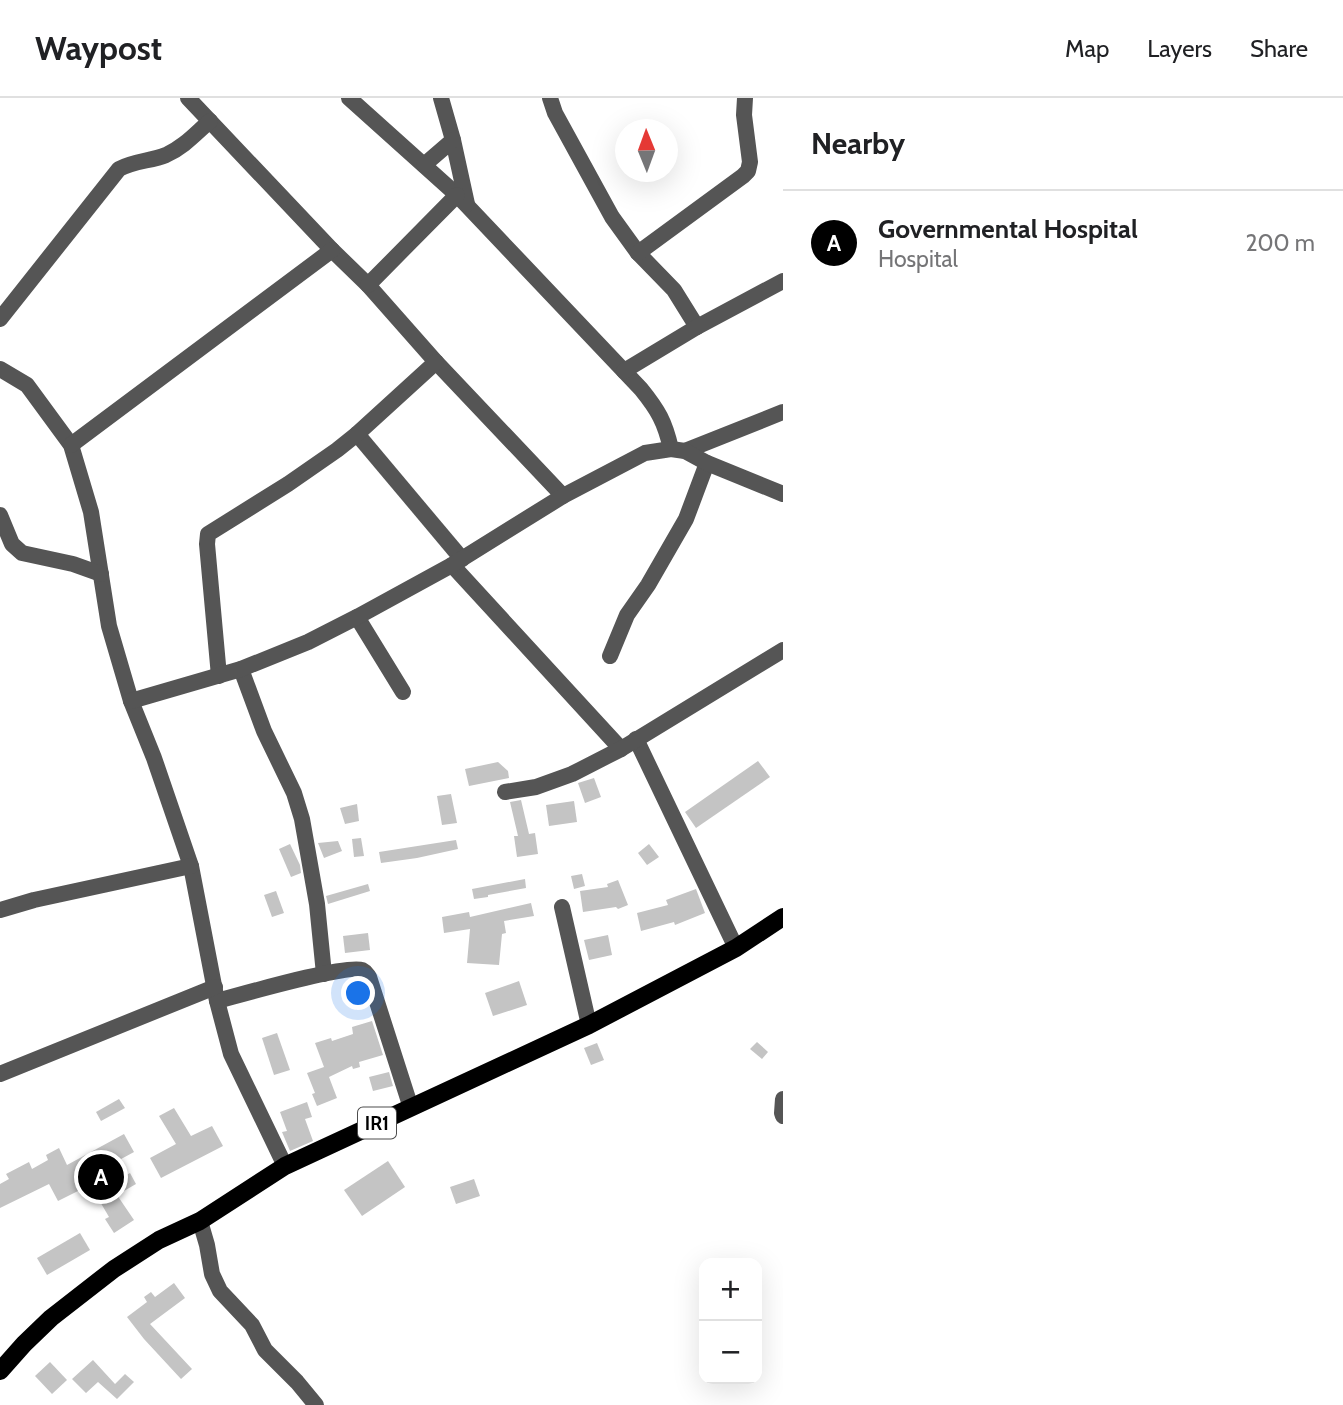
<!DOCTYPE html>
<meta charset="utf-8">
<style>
body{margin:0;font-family:Cabin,sans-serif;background:#f6f6f6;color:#202124}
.controls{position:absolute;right:21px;bottom:21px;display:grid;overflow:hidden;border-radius:14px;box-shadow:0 7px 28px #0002}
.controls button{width:63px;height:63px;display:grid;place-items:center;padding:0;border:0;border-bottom:2px solid #e0e0e0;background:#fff;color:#202124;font:35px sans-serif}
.compass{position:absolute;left:615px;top:21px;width:63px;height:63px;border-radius:50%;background:#fff;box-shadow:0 7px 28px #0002;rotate:359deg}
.you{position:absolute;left:359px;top:896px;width:24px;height:24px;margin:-18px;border:5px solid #fff;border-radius:50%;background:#1a73e8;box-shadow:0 0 0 10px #1a73e833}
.badge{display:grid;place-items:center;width:46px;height:46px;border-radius:50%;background:#000;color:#fff;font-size:23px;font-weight:700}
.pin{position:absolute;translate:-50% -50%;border:4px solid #fff;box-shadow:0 2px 7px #0006}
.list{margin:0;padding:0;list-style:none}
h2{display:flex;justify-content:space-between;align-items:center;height:91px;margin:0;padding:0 28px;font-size:30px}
h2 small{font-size:23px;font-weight:400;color:#757577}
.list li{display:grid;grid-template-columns:46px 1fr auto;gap:21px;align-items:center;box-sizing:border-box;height:105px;padding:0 28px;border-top:2px solid #e0e0e0}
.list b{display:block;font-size:26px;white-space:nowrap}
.list p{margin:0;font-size:23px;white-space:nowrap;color:#757577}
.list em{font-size:23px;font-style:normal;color:#757577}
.map{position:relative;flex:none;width:783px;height:1307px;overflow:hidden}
header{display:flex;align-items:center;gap:42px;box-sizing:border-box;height:98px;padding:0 35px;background:#fff;border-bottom:2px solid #e0e0e0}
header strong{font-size:33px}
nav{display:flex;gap:38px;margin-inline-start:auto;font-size:24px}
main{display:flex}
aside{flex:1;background:#fff}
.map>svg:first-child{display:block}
</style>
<header>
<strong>Waypost</strong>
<nav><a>Map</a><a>Layers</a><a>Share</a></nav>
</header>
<main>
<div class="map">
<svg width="783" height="1307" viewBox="0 0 783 1307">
<rect width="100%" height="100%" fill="#fff"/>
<g fill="#c4c4c4">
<path d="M758 663 770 679 696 730 685 714Z"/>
<path d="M498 664 508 673 509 680 469 688 465 671Z"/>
<path d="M594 680 601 699 585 705 578 685Z"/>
<path d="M451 696 457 725 442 727 437 698Z"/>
<path d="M521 702 529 736 535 735 538 756 517 759 514 738H518L510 704Z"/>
<path d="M574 703 577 724 549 728 546 707Z"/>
<path d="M357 706 359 723 345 726 340 710Z"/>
<path d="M361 740 364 758 354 759 352 741Z"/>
<path d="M456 742 458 751 417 760 381 765 379 754Z"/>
<path d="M338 743 342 753 324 760 318 745Z"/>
<path d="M290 746 300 767 301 775 291 779 279 751Z"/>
<path d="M649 746 659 759 647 767 638 755Z"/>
<path d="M582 776 585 788 574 791 571 778Z"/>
<path d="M525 781 526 790 488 797V799L474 801 472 791Z"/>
<path d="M618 782 628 807 618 811 616 809 583 814 580 793 608 789 607 786Z"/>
<path d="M368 786 370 793 328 806 326 798Z"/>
<path d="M696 791 705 815 675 827 674 824 641 833 637 815 668 807 666 802Z"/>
<path d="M276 793 284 815 272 819 264 797Z"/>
<path d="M531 805 534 818 504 823 506 835 502 836 499 867 467 865 470 831 444 835 442 819 469 814 470 819Z"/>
<path d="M368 835 370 852 345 855 343 838Z"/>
<path d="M608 837 612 857 589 862 584 842Z"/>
<path d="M358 882 367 908 356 912 346 883Z"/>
<path d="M519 883 527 907 493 918 485 895Z"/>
<path d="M372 923 383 957 359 964 360 969 353 971 352 968 329 979 337 1000 317 1008 312 996 315 995 307 975 324 969 315 945 331 940 332 943 353 936 352 929Z"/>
<path d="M277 935 290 972 274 977 262 940Z"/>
<path d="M757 944 768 954 762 961 750 951Z"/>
<path d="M597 945 604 962 591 967 584 950Z"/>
<path d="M389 974 393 988 373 993 369 979Z"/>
<path d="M119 1001 125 1010 101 1023 96 1014Z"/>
<path d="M307 1004 312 1019 305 1021 313 1043 290 1053 282 1034 287 1033 280 1014Z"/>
<path d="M174 1010 191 1038 212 1028 223 1048 161 1080 150 1060 176 1046 159 1018Z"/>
<path d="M124 1036 134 1054 77 1085 80 1092 58 1103 49 1086 0 1110V1086L9 1081 6 1076 29 1064 32 1071 48 1062 46 1057 59 1050 67 1067Z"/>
<path d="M388 1063 405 1089 362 1118 344 1092Z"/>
<path d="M130 1075 136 1086 117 1097 134 1122 114 1135 105 1121 109 1119 95 1095Z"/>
<path d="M474 1081 480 1098 456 1106 450 1089Z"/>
<path d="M80 1135 90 1152 47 1177 37 1160Z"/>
<path d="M174 1185 185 1200 150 1226 192 1271 181 1281 144 1241 127 1219 147 1204 144 1199 151 1194 155 1199Z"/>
<path d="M93 1262 115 1286 125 1276 134 1284 117 1301 98 1284 86 1295 72 1281Z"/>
<path d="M50 1264 67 1282 52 1296 35 1278Z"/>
</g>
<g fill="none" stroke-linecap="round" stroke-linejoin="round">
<g stroke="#555" stroke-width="16">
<path d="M188 0 332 152 368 187 436 264 563 398"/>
<path d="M349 0 457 97 641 291C658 312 665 324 671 351"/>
<path d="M441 0 453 42 467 106"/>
<path d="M550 0 555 15 612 119 638 155 674 192 697 229"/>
<path d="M424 67 453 42"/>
<path d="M638 155 743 78 748 73 750 64 744 17 745 0"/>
<path d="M368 187 457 97"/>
<path d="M0 221 119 71C134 63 151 63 166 57 184 49 196 35 210 23"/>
<path d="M0 271 27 287 71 347 91 414 109 528 131 603 154 660 191 768 217 903 231 956 285 1068"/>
<path d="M624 273 697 229 783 183"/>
<path d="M357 336 462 461"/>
<path d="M71 347 332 152"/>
<path d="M685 353 783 314"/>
<path d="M0 417 12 446 22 455 73 466 101 476"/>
<path d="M452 467 621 651"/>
<path d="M357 519 403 594"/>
<path d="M610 558 627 517 648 487 686 421 707 365"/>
<path d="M241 571 264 633 294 695 302 721 317 806 324 876"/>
<path d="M219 578 207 446 208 436 288 386 337 352 357 336 436 264"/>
<path d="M131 603 241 571 308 544 357 519 452 467 563 398 645 355 671 351 685 353 707 365 783 396"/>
<path d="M636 641 736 850"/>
<path d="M505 694 536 689 572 676 621 651 783 552"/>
<path d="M562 809 589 927"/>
<path d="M0 812 34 802 191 768"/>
<path d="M217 903C240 897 346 866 362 872 366 874 366 875 369 879L411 1010"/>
<path d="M0 976 215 889"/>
<path d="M783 1001 782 1015 783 1018"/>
<path d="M200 1123 207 1147 212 1176 220 1193 252 1227 265 1252 297 1284 316 1307"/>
</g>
<path stroke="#000" stroke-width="18" d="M0 1273 24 1246 51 1220 114 1171 159 1142 200 1123 285 1068 589 927 736 850 783 819"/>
</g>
<g text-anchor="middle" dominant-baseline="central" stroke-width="5" stroke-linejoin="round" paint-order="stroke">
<rect fill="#fff" stroke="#4c4c4c" stroke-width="2" x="358" y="1009.5" width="38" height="31" rx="5"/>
<g font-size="19" font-weight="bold" fill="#000">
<text x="377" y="1025">IR1</text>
</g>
</g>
</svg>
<div class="controls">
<button>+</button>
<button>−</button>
</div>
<svg class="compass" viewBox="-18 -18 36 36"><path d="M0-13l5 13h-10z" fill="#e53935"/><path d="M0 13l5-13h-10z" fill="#757577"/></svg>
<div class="you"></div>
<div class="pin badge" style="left:101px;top:1079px">A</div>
</div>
<aside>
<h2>Nearby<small></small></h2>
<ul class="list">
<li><span class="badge">A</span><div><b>Governmental Hospital</b><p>Hospital</p></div><em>200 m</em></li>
</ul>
</aside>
</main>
